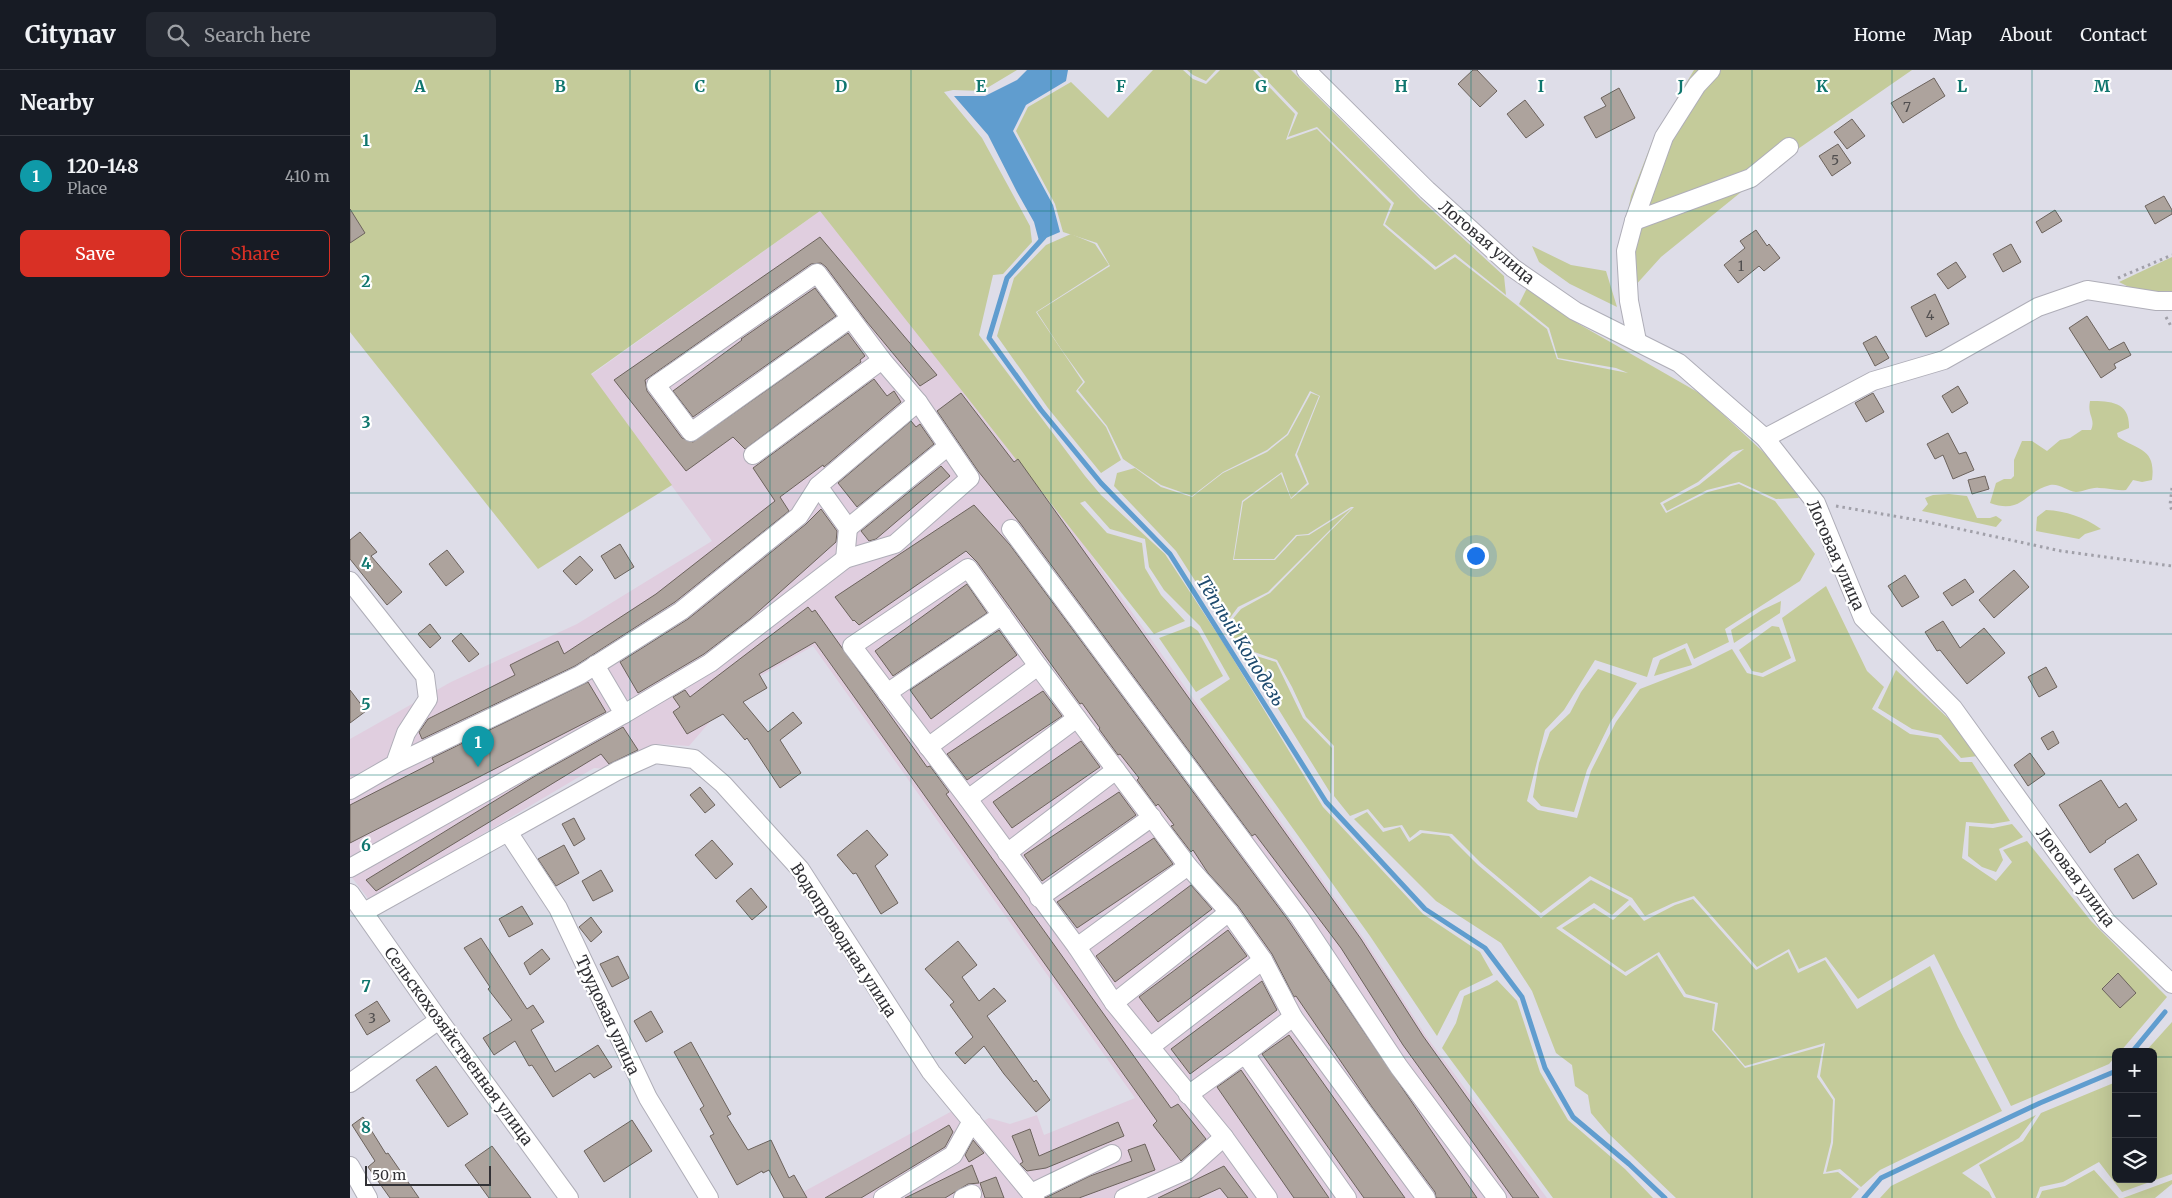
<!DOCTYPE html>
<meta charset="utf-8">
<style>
body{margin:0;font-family:Merriweather,serif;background:#242831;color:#f1f3f6}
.controls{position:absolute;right:15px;bottom:15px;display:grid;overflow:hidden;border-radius:8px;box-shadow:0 5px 20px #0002}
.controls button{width:45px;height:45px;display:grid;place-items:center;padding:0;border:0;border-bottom:1px solid #363941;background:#171b24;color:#f1f3f6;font:25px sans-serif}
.scale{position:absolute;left:15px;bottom:12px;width:126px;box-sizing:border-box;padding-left:5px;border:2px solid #313135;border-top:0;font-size:14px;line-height:18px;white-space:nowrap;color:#313135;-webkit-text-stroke:4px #fff;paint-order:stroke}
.you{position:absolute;left:1125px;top:485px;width:18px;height:18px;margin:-12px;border:4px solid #fff;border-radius:50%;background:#1a73e8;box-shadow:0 0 0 8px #1a73e833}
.badge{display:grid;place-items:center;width:32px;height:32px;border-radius:50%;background:#d93025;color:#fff;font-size:16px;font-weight:700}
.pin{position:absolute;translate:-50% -41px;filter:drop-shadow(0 1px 2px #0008)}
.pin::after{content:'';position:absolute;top:26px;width:18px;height:15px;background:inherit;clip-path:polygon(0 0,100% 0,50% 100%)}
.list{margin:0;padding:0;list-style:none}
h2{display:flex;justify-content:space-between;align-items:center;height:65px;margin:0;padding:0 20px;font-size:21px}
h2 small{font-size:16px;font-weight:400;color:#9ea1a6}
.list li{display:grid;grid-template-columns:32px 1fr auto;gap:15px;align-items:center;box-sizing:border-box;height:80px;padding:0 20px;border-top:1px solid #363941}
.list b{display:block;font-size:19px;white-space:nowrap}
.list p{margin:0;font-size:16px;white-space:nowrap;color:#9ea1a6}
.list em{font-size:16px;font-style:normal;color:#9ea1a6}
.actions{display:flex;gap:10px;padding:15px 20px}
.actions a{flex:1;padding:11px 0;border:1px solid #d93025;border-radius:8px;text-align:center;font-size:18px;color:#d93025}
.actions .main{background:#d93025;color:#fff}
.icon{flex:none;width:28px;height:28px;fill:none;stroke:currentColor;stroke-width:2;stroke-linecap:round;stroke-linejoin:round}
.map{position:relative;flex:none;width:1822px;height:1128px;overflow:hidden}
header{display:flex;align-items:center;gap:30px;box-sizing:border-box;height:70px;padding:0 25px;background:#171b24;border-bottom:1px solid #363941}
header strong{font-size:24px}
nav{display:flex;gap:28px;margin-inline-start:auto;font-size:18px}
.search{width:350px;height:45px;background:#242831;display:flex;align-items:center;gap:12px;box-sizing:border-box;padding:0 18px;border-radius:8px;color:#9ea1a6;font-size:19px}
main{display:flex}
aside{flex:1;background:#171b24}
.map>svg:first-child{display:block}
</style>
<header>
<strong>Citynav</strong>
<div class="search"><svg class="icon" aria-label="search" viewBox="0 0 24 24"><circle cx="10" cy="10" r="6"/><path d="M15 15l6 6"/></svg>Search here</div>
<nav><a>Home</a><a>Map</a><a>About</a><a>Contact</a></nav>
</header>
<main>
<aside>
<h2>Nearby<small></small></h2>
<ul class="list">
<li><span class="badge" style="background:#0f9aa8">1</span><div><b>120-148</b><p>Place</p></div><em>410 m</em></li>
</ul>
<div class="actions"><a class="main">Save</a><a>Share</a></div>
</aside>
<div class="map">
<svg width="1822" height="1128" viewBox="0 0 1822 1128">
<rect width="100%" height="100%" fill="#dedde8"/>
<path fill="#e0cedf" d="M470 141 666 379 1014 869 1076 966 1197 1128H442L604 1040 614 1062 639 1048 660 1054 687 1045 694 1065 785 1028 463 576 358 636 364 647 339 676 307 674 260 699 244 698 20 831 0 805V669L101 612 227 554 362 471 241 305Z"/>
<g fill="#c4cb9a">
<path d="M0 0H667L632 21 603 20 594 22 632 68 680 156 682 172 653 204 643 205 629 265 735 406 751 425 815 484 874 574 973 737 1073 844 1130 882 1143 905 1110 921 1087 966 1020 866 850 629 880 609 850 556 814 520 799 497 795 469 760 459 735 431 730 433 757 463 792 473 795 498 811 525 835 551 804 564 470 141 241 304 322 415 188 499 0 262Z"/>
<path d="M803 0H833L843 9 856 14 870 0H903L945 44 936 70 967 59 1041 134 1033 155 1085 200 1105 187 1197 259 1207 289 1278 303 1266 298 1208 288 1199 258 1169 234 1177 218 1227 253 1351 324 1424 392 1449 428 1426 429 1389 412 1357 420 1317 441 1313 434 1349 415 1394 379 1383 382 1348 412 1310 433 1316 443 1358 422 1389 414 1425 431 1465 484 1450 511 1375 559 1379 572 1344 589 1337 573 1303 588 1297 607 1245 590 1214 640 1195 660 1177 731 1188 740 1227 748 1241 701 1266 652 1290 619 1344 598 1382 579 1397 603 1413 607 1446 591 1432 548 1476 516 1517 601 1534 617 1522 639 1560 664 1588 668 1610 692H1622L1660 751 1642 754 1616 752 1612 788 1646 811 1662 792 1653 780 1677 771 1741 851 1817 927 1770 982H1766V986L1759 994 1661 1036 1584 884 1508 929 1476 887 1449 899 1439 879 1407 897 1344 826 1323 833 1295 846 1282 828 1240 806 1191 843 1131 793 1102 764 1070 760 1060 768 1052 755 1034 758 1018 739 1000 746 984 726V676L956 647 942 617 927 590 890 577 876 557 891 539 920 523 1004 437H1001L958 464 946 465 924 489H884L893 432 931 404 941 429 959 414 947 384 970 326 960 321 937 364 917 380 873 402 842 426 811 415 773 389 757 356 728 320 735 312 711 279 687 242 760 196 747 173 713 162 705 134 666 61 678 37 721 12 758 48Z"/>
<path d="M837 0H866L856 11 843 5Z"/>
<path d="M907 0H941L1070 129 1154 206 1156 225 1105 184 1086 197 1035 154 1044 133 967 57 938 67 948 43Z"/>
<path d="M1344 0H1562L1422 97 1311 187 1274 228 1270 181 1281 126 1304 67Z"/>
<path d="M721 164 745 174 759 195 686 242 733 312 726 321 756 357 771 390 751 403 698 338 647 266 664 208 696 175Z"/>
<path d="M1182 176 1221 195 1256 201 1267 237 1220 214 1189 192Z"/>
<path d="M1822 187V223L1783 219 1769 212Z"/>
<path d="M961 323 969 326 945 385 957 413 941 428 932 402 892 431 883 490H925L947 466 959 465 1002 438 918 522 888 537 874 556 826 481 764 416 767 403 785 398 811 417 842 427 873 403 917 382 938 365Z"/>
<path d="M1740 331C1761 331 1780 332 1779 358L1767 363 1768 367C1790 381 1806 379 1802 410L1792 412 1783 410 1776 420C1766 421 1758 418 1749 418 1741 417 1734 422 1726 422 1717 421 1709 413 1700 415 1675 421 1672 445 1640 433L1646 413 1654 409H1661L1664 406V390L1672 371H1682L1697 381 1710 370 1720 368 1732 360H1741C1746 348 1737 346 1740 331Z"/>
<path d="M1599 424 1617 426 1627 448H1640L1646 446 1652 450 1646 457 1572 441 1578 434 1575 428 1583 425Z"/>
<path d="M1696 440C1716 441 1734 447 1751 459L1735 464 1729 469 1686 461 1687 447Z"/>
<path d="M1431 531 1430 543 1384 573 1381 560 1412 540Z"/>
<path d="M841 556 848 561 873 606 846 622 809 568Z"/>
<path d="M1422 556 1429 557 1441 588 1412 603 1402 601 1389 580Z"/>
<path d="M1335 578 1342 595 1304 606 1310 590Z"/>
<path d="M893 582 926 592 953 648 982 678 981 724Z"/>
<path d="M1248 599 1287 613 1261 651 1237 700 1224 742 1191 736 1183 727 1189 693 1200 662 1220 643 1231 622Z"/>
<path d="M1546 600 1599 649 1628 686 1611 688 1591 665 1562 659 1528 638Z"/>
<path d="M1017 742 1033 762 1050 757 1059 772 1072 763 1099 766 1128 795 1191 848 1241 810 1279 830 1262 845 1244 833 1206 858 1276 906 1307 885 1334 927 1365 934 1362 960 1395 998 1473 976 1467 1007 1483 1030 1481 1072 1473 1104 1488 1102 1509 1119 1501 1128H1326L1258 1063 1241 1043 1238 1025 1225 1016 1222 995 1206 983 1182 921 1151 873 1086 831 1004 749Z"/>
<path d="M1662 754 1673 767 1649 779 1653 790 1646 802 1632 797 1618 786 1619 756 1643 758Z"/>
<path d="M1343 829 1406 900 1438 882 1448 903 1475 890 1507 939 1580 896 1608 957 1652 1041 1530 1100 1511 1117 1490 1099 1476 1102 1483 1073 1485 1029 1470 1006 1475 973 1395 996 1364 960 1368 933 1336 924 1309 882 1275 902 1212 858 1244 838 1263 850 1280 835 1294 851 1325 835Z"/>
<path d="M1147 910 1167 931 1190 1002 1218 1050 1275 1099 1303 1128H1203L1092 978 1106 953 1114 926 1139 915Z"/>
<path d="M1822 952V1104L1772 1122 1749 1092 1713 1112 1690 1117 1686 1128H1646L1629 1095 1673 1071 1691 1043 1766 1012V1109H1803V982H1795Z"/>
<path d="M1686 1045 1669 1068 1612 1103 1639 1122 1642 1128H1530L1541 1116Z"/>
<path d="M1744 1100 1769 1128H1689L1692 1121 1715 1116Z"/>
<path d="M1822 1110V1114L1805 1128H1773Z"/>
</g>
<path fill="#609dcf" d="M677 0H718L716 11 676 35 663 61 703 135 710 162 689 171 684 152 667 122 638 65 604 26H635L667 10Z"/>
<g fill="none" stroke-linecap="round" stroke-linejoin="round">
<g stroke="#609dcf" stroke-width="5">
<path d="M694 167 657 208 639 268 691 340 751 413 820 484 976 732 1075 839 1135 878 1172 927 1195 998 1223 1047 1279 1094 1315 1128"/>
<path d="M1782 982 1815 942"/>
<path d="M1514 1128 1531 1108 1690 1033 1766 1001"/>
</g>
</g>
<g fill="#ada39d" stroke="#6c635d">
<path d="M1123 0H1127L1147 21 1130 37 1108 14Z"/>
<path d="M1584 8 1595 26 1553 53 1541 33Z"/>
<path d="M1269 18 1285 48 1246 68 1234 47 1256 36 1251 28Z"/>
<path d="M1175 30 1194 55 1176 68 1157 44Z"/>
<path d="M1502 49 1515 66 1497 79 1484 62Z"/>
<path d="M1488 74 1501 93 1482 106 1469 86Z"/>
<path d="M1814 126 1822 140V144L1805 154 1795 136Z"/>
<path d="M0 139 15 163 0 173Z"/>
<path d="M1705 140 1712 151 1692 163 1686 152Z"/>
<path d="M1406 160 1417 176 1419 174 1430 188 1414 201 1409 196 1388 213 1374 195 1395 178 1390 171Z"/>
<path d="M470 167 587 305 570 316 517 252 476 197 471 193 461 194 295 310 297 321 332 368 343 372 498 263 515 286 510 290 511 292 395 379 383 367 336 401 264 310Z"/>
<path d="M1661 174 1671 192 1653 202 1643 184Z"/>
<path d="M1606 192 1616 207 1598 219 1587 204Z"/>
<path d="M465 218 486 246 343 347 323 321 392 270 391 269Z"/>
<path d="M1585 224 1599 254 1576 267 1561 237Z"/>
<path d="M1737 246 1759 280 1774 272 1781 285 1764 294 1766 298 1751 308 1719 258Z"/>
<path d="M1526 266 1539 288 1525 296 1513 273Z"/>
<path d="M524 309 537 326 544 321 551 332 474 397 473 395 430 427 439 441 325 532 225 596 72 669 69 662 78 649 165 605 160 595 208 571 214 584 306 524 425 431 403 398Z"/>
<path d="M1608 316 1618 333 1602 343 1592 326Z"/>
<path d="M611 323 664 392 668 389 1011 869 1073 966 1189 1128H1163L1053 975 991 878 905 764 902 766 670 453 628 401 587 341Z"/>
<path d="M1523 323 1534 342 1516 352 1505 333Z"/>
<path d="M561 351 566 357 570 354 584 374 507 437 488 413Z"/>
<path d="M1598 363 1609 384 1616 382 1624 400 1603 409 1593 385 1585 389 1577 374Z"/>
<path d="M591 396 600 406 526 469 519 471 511 461Z"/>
<path d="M1635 406 1639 419 1622 424 1618 410Z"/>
<path d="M624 435 660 475 938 850 1127 1128H1086L1085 1122 1022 1037 946 926 944 927 922 884 888 836 858 803 843 780 841 782 821 756 824 755 808 734 806 736 787 710 789 708 770 684 768 685 749 659 750 658 732 633 730 634 627 492 616 481 509 555 504 550 503 551 485 527Z"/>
<path d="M471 439 487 461 486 472 400 549 354 584 288 623 270 592 338 549 456 454Z"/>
<path d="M10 462 27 482 21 486 52 522 37 535 0 489V470Z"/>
<path d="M270 474 284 497 265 509 251 486Z"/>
<path d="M97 480 114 502 96 516 79 494Z"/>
<path d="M230 486 243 500 226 515 213 501Z"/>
<path d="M1664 500 1679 517 1644 548 1629 530Z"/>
<path d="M1555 505 1569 527 1552 537 1538 516Z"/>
<path d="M1615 509 1624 522 1602 536 1593 523Z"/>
<path d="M617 514 637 543 543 606 525 581Z"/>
<path d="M458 537 462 542 465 540 577 697 580 696 599 722 596 724 821 1038 828 1034 856 1069 831 1091 803 1055 807 1051 465 572 409 604 417 618 393 632 418 662 443 642 452 653 430 670 451 703 430 718 397 668 395 670 373 644 337 664 323 642 330 637 323 627 335 620 340 627Z"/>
<path d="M1593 551 1610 578 1634 558 1655 583 1617 614 1590 580 1587 581 1575 562Z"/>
<path d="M80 554 91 568 80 578 68 564Z"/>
<path d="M649 560 667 585 581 649 560 620Z"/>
<path d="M111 563 129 584 119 592 102 571Z"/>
<path d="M1696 597 1707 617 1689 627 1678 607Z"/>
<path d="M238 612 256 642 0 773V735L84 692 82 688Z"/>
<path d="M0 620 16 641 0 653Z"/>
<path d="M693 621 712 646 617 710 597 684Z"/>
<path d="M273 657 288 680 259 694 251 684 26 821 16 810 185 706Z"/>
<path d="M1703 661 1709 673 1698 680 1691 668Z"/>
<path d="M731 671 750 697 662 758 643 732Z"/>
<path d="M1680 683 1695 704 1678 716 1664 695Z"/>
<path d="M1751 710 1769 738 1776 733 1787 750 1755 771 1756 772 1740 783 1709 735Z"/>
<path d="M350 717 365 735 355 743 340 725Z"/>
<path d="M769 722 786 745 692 811 674 785Z"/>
<path d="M224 748 235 769 224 776 212 754Z"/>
<path d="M517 760 538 785 525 796 548 833 531 844 506 803 503 804 487 785Z"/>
<path d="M804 768 823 794 727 858 707 832Z"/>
<path d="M362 770 383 794 366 809 345 785Z"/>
<path d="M214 775 229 803 206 816 188 789Z"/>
<path d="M1788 784 1807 814 1783 829 1764 799Z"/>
<path d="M251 800 263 821 243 831 232 811Z"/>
<path d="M841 815 862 839 765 912 746 886Z"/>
<path d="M401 818 417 837 402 850 386 831Z"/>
<path d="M172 836 183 854 159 867 149 849Z"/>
<path d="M241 847 252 862 241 872 229 857Z"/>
<path d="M878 860 897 886 808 952 789 927Z"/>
<path d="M131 868 177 939 183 935 194 952 181 960 205 1002 248 975 262 997 244 1008 240 1003 203 1027 182 995 179 996 165 971 144 985 133 968 162 950 138 919 140 917 114 878Z"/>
<path d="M608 871 627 895 612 907 629 931 644 918 656 931 637 946 684 1012 686 1010 700 1030 686 1042 654 1004 634 976 615 994 605 983 623 967 600 935 604 932 575 899Z"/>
<path d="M192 879 200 889 180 905 174 893Z"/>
<path d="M268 886 279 908 262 917 250 894Z"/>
<path d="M1768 903 1786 923 1770 938 1752 919Z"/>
<path d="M912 911 927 940 840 1004 821 979Z"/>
<path d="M27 931 40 951 17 965 5 945Z"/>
<path d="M301 941 313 962 296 972 284 951Z"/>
<path d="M939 965 1055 1128H1014L912 984Z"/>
<path d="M341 972 381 1044 377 1046 398 1080 421 1070 439 1108 444 1105 457 1128H434L419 1100 413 1103 412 1101 387 1115 360 1066 364 1064 350 1039 354 1036 324 982Z"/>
<path d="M86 996 118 1044 98 1057 66 1010Z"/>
<path d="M891 1000 979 1128H944L867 1017Z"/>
<path d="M13 1047 36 1084 38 1083 69 1128H40L18 1097 25 1091 2 1055Z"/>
<path d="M282 1050 302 1081 254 1112 234 1081Z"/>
<path d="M768 1052 774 1066 696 1098 677 1101 670 1094 673 1092 662 1066 680 1059 689 1086Z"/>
<path d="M599 1055 603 1062 595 1077 511 1128H475Z"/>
<path d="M623 1070 634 1083 619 1092 615 1085Z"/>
<path d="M795 1074 805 1100 729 1128H695L740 1106 782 1091 778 1080Z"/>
<path d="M142 1076 181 1128H139L115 1095Z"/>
<path d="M622 1095 629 1113 618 1114 595 1128H555Z"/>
<path d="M874 1096 898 1128H878L870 1118 848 1128H808Z"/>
<path d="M646 1107 654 1128H635L630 1113Z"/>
</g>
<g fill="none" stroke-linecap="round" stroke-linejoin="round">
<g stroke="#afaeb8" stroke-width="20">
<g id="minor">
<path d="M956 0 1077 120 1163 198 1225 241 1329 293 1415 368 1466 433 1513 548 1603 638 1757 852 1822 914"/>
<path d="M1284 151 1401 108 1439 77"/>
<path d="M1287 271 1279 231 1276 181 1284 151 1314 67 1347 15 1361 0"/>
<path d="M1415 368 1523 311 1594 290 1688 237 1737 220 1807 231H1822"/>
<path d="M403 385 532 290"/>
<path d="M468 416 498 458 495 489"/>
<path d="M498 458 597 377"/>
<path d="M661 459 950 848 1049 997 1147 1128"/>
<path d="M0 511 75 606 78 629 56 663 45 694 0 720"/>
<path d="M245 595 274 644"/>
<path d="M537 623 652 545"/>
<path d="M578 677 688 596"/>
<path d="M45 694 230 605 331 541 449 446 468 416 568 332"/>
<path d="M618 729 727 648"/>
<path d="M158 762 208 838 298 1028 359 1128"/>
<path d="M657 783 766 700"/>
<path d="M0 798 274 644 360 593 495 489 545 474 620 408 568 332 532 290 467 203 306 315 341 362 501 248"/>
<path d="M0 823 89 950 219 1128"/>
<path d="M689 828 802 747"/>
<path d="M14 842 267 701 305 684 344 689 373 714 450 799 581 1002 685 1128"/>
<path d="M727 877 838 796"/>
<path d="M764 933 879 842"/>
<path d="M943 947 1076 1128"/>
<path d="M800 977 913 890"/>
<path d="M895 984 943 947 913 890 879 842 838 796 688 596 618 498 502 576 618 729 727 877 764 933 874 1067 918 1128"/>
<path d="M0 1013 89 950"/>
<path d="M838 1025 895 984 997 1128"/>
<path d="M0 1096 18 1128"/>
<path d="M681 1123 762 1084"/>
<path d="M533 1128 603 1085 622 1051"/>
<path d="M613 1128 622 1124"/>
<path d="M774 1128 837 1100 874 1067"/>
</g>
</g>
<g stroke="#a1a0a9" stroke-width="3" stroke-dasharray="2.5 4" stroke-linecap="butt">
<path d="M1768 208 1822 185"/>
<path d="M1816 247 1822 258"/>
<path d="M1822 418 1820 435 1822 441"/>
<path d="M1486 436 1573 451 1711 481 1822 496"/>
</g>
<use href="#minor" stroke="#fff" stroke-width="18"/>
</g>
<path fill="none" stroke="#0f766e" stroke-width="1" stroke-opacity="0.55" d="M140 0V1128M280 0V1128M420 0V1128M561 0V1128M701 0V1128M841 0V1128M981 0V1128M1121 0V1128M1261 0V1128M1402 0V1128M1542 0V1128M1682 0V1128M0 141H1822M0 282H1822M0 423H1822M0 564H1822M0 705H1822M0 846H1822M0 987H1766M1803 987H1822"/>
<g text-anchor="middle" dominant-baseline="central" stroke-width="4.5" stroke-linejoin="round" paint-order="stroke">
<g font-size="14" fill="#504e4f">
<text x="1557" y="37">7</text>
<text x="1485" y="90">5</text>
<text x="1391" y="196">1</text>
<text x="1580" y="245">4</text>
<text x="22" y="948">3</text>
</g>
<g font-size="16" fill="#313135" stroke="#fff">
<text transform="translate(1137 172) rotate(40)">Логовая улица</text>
<text transform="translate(1486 485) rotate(66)">Логовая улица</text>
<text transform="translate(1726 807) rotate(53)">Логовая улица</text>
<text transform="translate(494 870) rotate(57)">Водопроводная улица</text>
<text transform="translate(258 945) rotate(65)">Трудовая улица</text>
<text transform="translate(109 976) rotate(54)">Сельскохозяйственная улица</text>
</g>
<g font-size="18" font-style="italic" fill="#1d4a6d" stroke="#fff">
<text transform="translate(891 571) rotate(58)">Тёплый Колодезь</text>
</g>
</g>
<g font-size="16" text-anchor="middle" font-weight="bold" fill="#0f766e" stroke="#fff" stroke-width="4.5" stroke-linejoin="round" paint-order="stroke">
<text x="70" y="22">A</text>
<text x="210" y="22">B</text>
<text x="350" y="22">C</text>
<text x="491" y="22">D</text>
<text x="631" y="22">E</text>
<text x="771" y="22">F</text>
<text x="911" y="22">G</text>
<text x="1051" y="22">H</text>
<text x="1191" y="22">I</text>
<text x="1331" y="22">J</text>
<text x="1472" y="22">K</text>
<text x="1612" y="22">L</text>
<text x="1752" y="22">M</text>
<text x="16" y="76">1</text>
<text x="16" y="217">2</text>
<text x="16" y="358">3</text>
<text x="16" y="499">4</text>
<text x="16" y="640">5</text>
<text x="16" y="781">6</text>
<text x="16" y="922">7</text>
<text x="16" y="1063">8</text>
</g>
</svg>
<div class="controls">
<button>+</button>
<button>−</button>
<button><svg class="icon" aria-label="layers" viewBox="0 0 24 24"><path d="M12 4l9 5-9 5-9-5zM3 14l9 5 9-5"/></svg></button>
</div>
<div class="scale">50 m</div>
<div class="you"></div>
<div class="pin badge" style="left:128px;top:697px;background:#0f9aa8">1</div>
</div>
</main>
